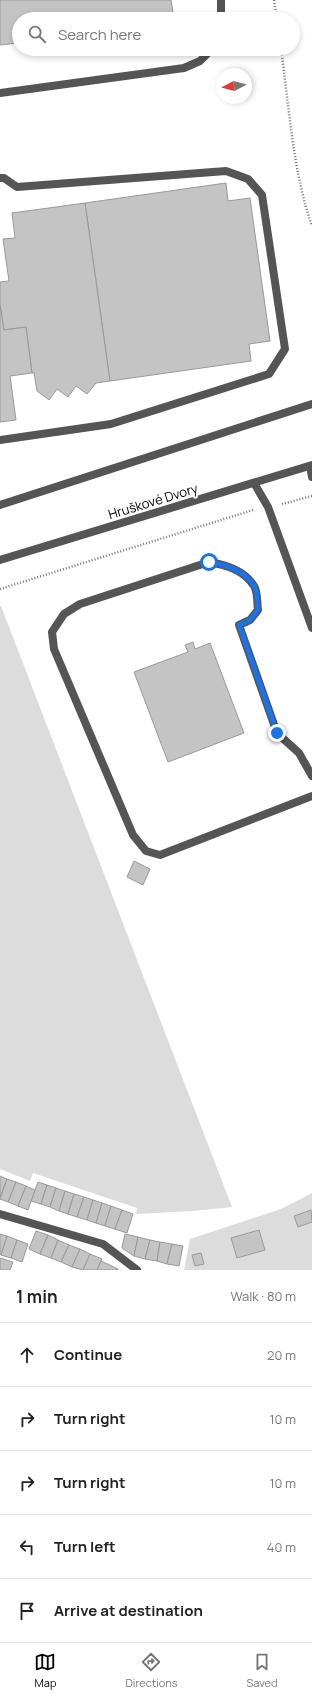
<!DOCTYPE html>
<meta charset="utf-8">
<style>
body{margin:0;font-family:Manrope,sans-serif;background:#f2f2f2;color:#222}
.compass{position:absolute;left:216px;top:68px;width:36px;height:36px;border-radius:50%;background:#fff;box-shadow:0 2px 6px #0003;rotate:263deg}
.stop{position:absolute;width:12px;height:12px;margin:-9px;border:3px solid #1a73e8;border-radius:50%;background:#fff}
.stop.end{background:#1a73e8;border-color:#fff;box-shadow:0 1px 4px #0008}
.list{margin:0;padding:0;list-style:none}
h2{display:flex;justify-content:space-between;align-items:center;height:52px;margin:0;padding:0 16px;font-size:17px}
h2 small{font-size:13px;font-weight:400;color:#767676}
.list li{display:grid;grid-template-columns:26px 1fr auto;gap:12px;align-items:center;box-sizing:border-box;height:64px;padding:0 16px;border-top:1px solid #e0e0e0}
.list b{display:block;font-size:15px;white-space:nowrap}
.list em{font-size:13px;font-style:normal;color:#767676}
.icon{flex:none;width:22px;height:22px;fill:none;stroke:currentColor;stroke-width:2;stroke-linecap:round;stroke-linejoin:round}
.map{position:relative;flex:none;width:312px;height:1270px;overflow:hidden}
.search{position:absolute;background:#fff;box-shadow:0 2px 6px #0003;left:12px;right:12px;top:12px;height:44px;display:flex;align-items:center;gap:10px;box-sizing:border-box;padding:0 14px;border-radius:22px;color:#767676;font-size:15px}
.sheet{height:372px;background:#fff}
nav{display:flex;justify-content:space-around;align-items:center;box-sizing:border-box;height:56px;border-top:1px solid #e0e0e0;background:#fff;font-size:11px;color:#767676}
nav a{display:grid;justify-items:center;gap:2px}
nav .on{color:#000}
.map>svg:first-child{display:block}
</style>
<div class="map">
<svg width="312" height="1270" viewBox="0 0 312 1270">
<rect width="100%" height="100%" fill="#fff"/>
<g fill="#dcdcdc">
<path d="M0 606H1L232 1207 193 1211 136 1214 137 1208 33 1173 30 1181 0 1169Z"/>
<path d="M312 1193V1270H184L190 1239 281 1209Z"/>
</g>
<g fill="#c4c4c4" stroke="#999">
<path d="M0 0H171L174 19H19V43L0 45Z"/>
<path d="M226 183 228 201 250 198 270 341 249 344 251 361 110 381 85 203Z"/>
<path d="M85 203 110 381 96 383 87 394 76 386 68 397 57 389 49 400 37 391 34 373H32L26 327 4 330 0 305V282L9 281 3 239 15 238 12 213Z"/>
<path d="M0 305 4 330 26 327 32 373 10 376 16 420 0 422Z"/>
<path d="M193 642 195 649 210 643 244 733 168 762 134 672 188 652 185 645Z"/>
<path d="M134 861 150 869 143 885 127 877Z"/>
<path d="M0 1176 7 1179 0 1197Z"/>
<path d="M7 1179 16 1182 8 1202 0 1199Z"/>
<path d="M16 1182 26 1186 18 1206 8 1202Z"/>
<path d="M38 1182 47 1185 41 1204 31 1201Z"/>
<path d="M47 1185 56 1188 50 1207 41 1204Z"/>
<path d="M26 1186 35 1190 28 1210 18 1206Z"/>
<path d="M56 1188 65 1191 59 1211 50 1207Z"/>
<path d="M65 1191 74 1194 68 1214 59 1211Z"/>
<path d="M74 1194 84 1197 77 1217 68 1214Z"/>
<path d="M84 1197 93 1200 87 1220 77 1217Z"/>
<path d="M93 1200 102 1203 96 1223 87 1220Z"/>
<path d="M102 1203 111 1206 105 1226 96 1223Z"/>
<path d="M111 1206 122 1210 115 1229 105 1226Z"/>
<path d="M122 1210 133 1214 127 1233 115 1229Z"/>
<path d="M311 1210 312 1222 298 1227 294 1216Z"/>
<path d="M259 1230 265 1250 237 1258 231 1238Z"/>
<path d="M36 1231 48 1235 40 1254 29 1249Z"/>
<path d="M0 1234 7 1236 1 1255 0 1254Z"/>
<path d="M125 1234 138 1237 134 1256 122 1248Z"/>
<path d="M48 1235 58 1240 51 1258 40 1254Z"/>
<path d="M7 1236 17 1240 11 1258 1 1255Z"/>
<path d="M138 1237 150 1240 145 1259 134 1256Z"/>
<path d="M17 1240 28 1244 22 1262 11 1258Z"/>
<path d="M58 1240 69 1245 61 1262 51 1258Z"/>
<path d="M150 1240 160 1242 157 1261 145 1259Z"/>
<path d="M160 1242 172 1244 167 1264 157 1261Z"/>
<path d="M172 1244 183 1246 179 1266 167 1264Z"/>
<path d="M69 1245 80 1249 72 1267 61 1262Z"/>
<path d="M80 1249 90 1254 83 1270 72 1267Z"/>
<path d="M201 1253 204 1264 195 1266 192 1255Z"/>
<path d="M90 1254 102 1259 101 1261 97 1270H83Z"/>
<path d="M0 1258 13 1262 10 1270H0Z"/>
<path d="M101 1261 118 1269V1270H97Z"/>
</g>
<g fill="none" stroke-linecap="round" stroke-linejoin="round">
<g stroke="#777" stroke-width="2.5" stroke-dasharray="1 2" stroke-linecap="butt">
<path d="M274 0 277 19"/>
<path d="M281 49C289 105 293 173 312 226"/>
<path d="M282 504 312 496"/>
<path d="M0 589 253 510"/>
</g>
<g stroke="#555" stroke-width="8">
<path d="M221 19V0"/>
<path d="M0 93 184 68 200 61 212 49"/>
<path d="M0 178H4L17 187 226 171 248 179 262 195 285 349 269 374 111 424 0 440"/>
<path d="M310 466 312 477"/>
<path d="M254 483 268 507 312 628"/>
<path d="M0 505 312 404"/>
<path d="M312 776 299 753 277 733 239 625 250 620 258 610C257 604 258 592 254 586 244 570 226 565 209 562L80 604 64 614 52 632 54 649 133 835 146 851 160 855 312 796"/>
<path d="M0 1214 103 1244 137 1270"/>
</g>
<path stroke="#555" stroke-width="8" d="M0 560 312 465"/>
</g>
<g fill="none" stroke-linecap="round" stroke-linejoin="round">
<path stroke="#1a73e8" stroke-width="5" d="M209 562C226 565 244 570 254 586 258 592 257 604 258 610L250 620 239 625 277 733"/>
</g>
<g text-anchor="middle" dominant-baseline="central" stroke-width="4" stroke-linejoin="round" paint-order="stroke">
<g font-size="13" fill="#000" stroke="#fff">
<text transform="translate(153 501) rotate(-17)">Hruškové Dvory</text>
</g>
</g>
</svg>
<svg class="compass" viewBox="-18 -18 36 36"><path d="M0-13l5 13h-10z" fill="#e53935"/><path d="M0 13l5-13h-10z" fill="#767676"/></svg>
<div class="stop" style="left:209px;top:562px"></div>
<div class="stop end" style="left:277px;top:733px"></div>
<div class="search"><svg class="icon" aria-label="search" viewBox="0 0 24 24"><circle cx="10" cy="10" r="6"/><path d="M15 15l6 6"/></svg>Search here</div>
</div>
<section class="sheet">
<h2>1 min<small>Walk · 80 m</small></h2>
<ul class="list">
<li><svg class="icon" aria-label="ahead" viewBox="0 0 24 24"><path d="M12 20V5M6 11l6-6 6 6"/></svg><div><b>Continue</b></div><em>20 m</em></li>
<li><svg class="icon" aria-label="right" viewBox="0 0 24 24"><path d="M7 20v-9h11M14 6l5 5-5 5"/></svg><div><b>Turn right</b></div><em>10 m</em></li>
<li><svg class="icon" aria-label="right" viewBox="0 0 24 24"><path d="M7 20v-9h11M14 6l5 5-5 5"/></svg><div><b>Turn right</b></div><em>10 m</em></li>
<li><svg class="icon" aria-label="left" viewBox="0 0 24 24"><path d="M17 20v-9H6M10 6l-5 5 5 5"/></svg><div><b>Turn left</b></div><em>40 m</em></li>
<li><svg class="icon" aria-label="arrive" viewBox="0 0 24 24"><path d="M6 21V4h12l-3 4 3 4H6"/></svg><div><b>Arrive at destination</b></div></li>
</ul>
</section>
<nav>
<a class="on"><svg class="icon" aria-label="map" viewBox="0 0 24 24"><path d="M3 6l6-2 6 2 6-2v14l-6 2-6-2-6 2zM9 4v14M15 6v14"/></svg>Map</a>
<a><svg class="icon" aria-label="directions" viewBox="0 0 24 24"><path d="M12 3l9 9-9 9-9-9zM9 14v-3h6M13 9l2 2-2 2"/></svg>Directions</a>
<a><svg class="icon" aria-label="saved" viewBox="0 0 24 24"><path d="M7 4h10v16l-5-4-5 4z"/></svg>Saved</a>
</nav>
